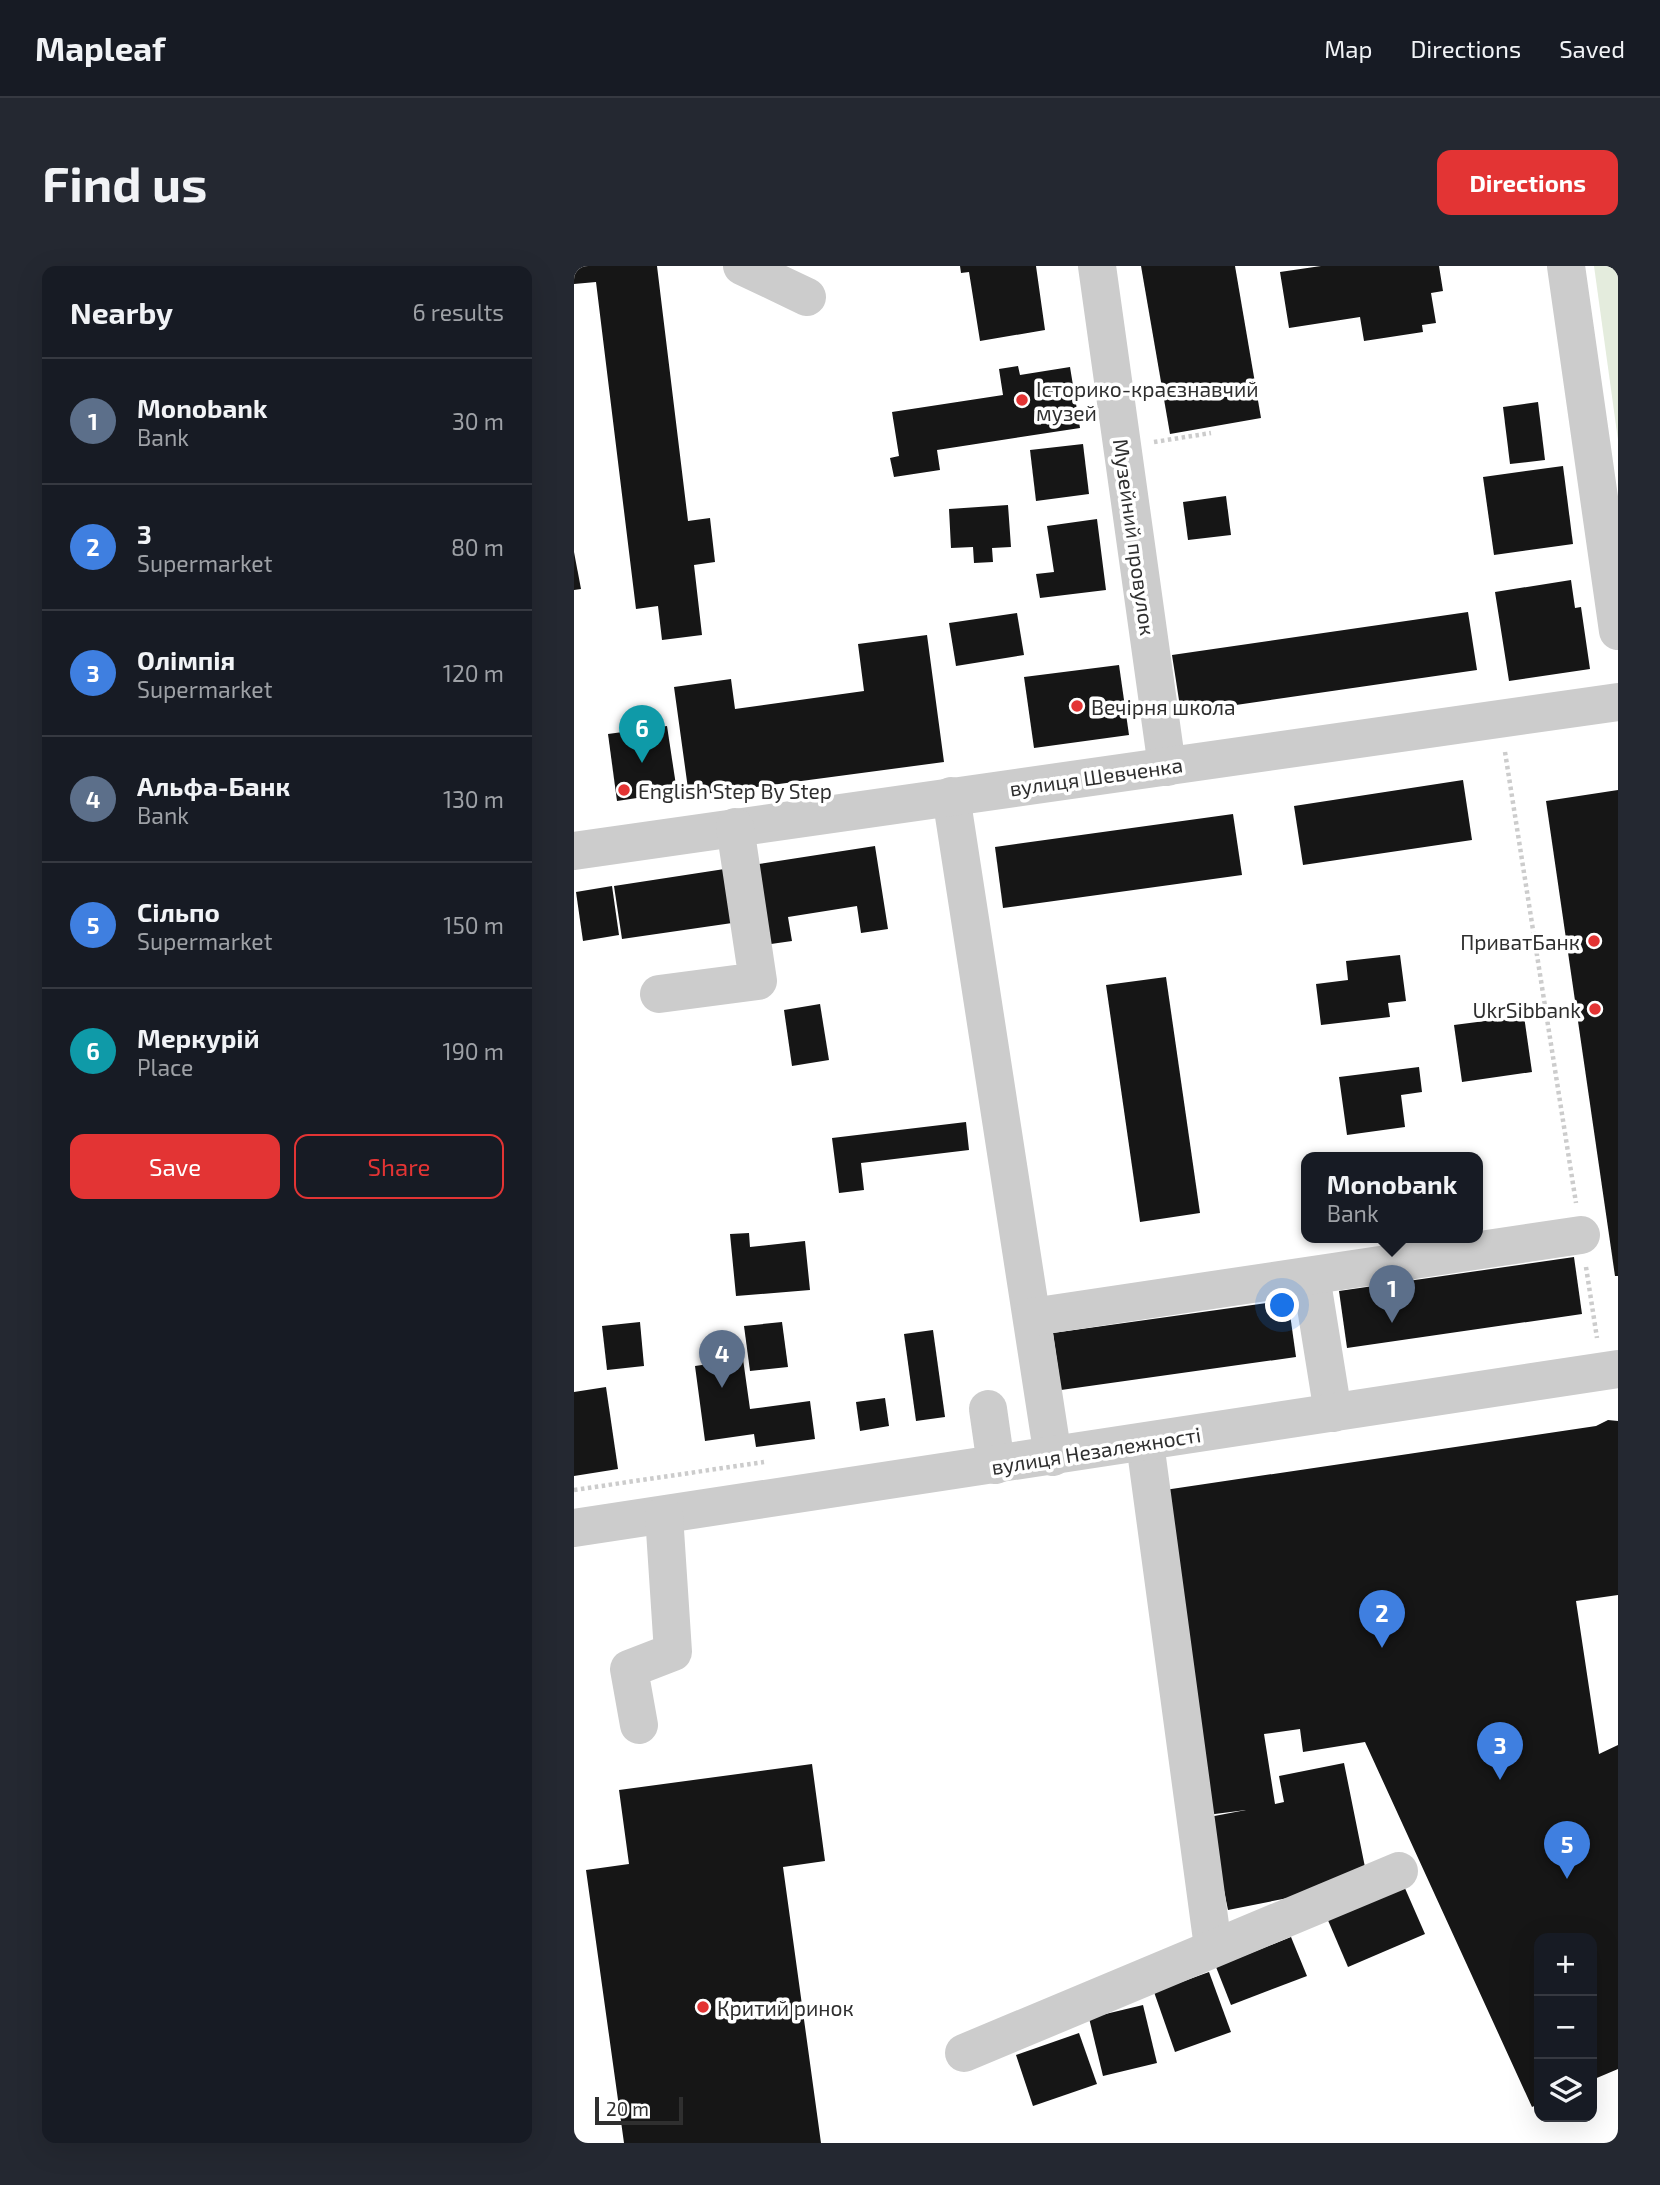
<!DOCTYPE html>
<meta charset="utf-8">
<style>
body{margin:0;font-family:"Exo 2",sans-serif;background:#242831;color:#f1f3f6}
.controls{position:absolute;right:21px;bottom:21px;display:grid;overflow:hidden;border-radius:14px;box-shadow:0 7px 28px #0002}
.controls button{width:63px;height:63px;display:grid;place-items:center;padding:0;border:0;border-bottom:2px solid #363941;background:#171b24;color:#f1f3f6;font:35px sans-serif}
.scale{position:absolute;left:21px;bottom:18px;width:88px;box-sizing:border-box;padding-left:7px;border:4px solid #2f2f2f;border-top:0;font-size:19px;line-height:24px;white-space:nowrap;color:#2f2f2f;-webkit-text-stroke:5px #fff;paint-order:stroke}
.you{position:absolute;left:709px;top:1040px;width:24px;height:24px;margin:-18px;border:5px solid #fff;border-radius:50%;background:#1a73e8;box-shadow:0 0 0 10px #1a73e833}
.badge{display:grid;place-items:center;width:46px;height:46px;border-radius:50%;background:#e33434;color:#fff;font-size:23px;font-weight:700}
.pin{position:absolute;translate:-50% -58px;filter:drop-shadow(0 2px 4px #0008)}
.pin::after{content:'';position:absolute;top:37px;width:24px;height:21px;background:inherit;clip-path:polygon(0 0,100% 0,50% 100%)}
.popup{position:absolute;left:727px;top:886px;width:182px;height:91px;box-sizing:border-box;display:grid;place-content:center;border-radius:14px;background:#171b24;filter:drop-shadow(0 2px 5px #0005);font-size:23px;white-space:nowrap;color:#9ea1a6}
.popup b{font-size:26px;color:#f1f3f6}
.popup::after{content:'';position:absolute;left:50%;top:100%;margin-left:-14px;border:14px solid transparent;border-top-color:#171b24}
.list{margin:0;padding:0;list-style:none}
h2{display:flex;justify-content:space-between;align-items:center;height:91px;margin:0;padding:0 28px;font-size:30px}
h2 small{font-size:23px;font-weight:400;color:#9ea1a6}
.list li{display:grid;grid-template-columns:46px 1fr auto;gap:21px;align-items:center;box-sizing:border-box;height:126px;padding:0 28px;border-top:2px solid #363941}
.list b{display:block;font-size:26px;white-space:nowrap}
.list p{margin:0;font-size:23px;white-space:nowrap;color:#9ea1a6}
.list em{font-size:23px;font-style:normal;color:#9ea1a6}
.actions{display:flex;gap:14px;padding:21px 28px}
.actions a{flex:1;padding:16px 0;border:2px solid #e33434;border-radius:14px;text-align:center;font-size:24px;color:#e33434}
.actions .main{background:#e33434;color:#fff}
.icon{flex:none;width:38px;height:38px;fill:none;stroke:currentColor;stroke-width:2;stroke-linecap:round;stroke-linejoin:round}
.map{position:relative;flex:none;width:1044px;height:1877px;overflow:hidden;border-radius:14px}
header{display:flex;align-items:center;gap:42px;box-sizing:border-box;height:98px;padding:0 35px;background:#171b24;border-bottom:2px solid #363941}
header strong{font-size:33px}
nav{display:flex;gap:38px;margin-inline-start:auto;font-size:24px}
.intro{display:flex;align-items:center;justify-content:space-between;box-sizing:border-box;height:168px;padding:0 42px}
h1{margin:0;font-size:49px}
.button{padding:18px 32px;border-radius:14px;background:#e33434;color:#fff;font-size:24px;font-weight:700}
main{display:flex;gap:42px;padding:0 42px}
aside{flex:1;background:#171b24;border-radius:14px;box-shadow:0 7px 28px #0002}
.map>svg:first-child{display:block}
</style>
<header>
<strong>Mapleaf</strong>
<nav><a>Map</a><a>Directions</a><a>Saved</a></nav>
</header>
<div class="intro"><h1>Find us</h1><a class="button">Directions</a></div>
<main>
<aside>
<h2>Nearby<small>6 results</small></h2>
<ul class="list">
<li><span class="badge" style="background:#5c6f8a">1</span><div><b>Monobank</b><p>Bank</p></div><em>30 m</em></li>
<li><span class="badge" style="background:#3f7fe0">2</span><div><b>3</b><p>Supermarket</p></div><em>80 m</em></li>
<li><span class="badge" style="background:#3f7fe0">3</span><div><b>Олімпія</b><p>Supermarket</p></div><em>120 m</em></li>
<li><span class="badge" style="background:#5c6f8a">4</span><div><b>Альфа-Банк</b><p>Bank</p></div><em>130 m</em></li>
<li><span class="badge" style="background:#3f7fe0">5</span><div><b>Сільпо</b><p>Supermarket</p></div><em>150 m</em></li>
<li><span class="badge" style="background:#0f9aa8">6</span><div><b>Меркурій</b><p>Place</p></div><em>190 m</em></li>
</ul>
<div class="actions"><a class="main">Save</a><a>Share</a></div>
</aside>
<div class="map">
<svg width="1044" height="1877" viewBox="0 0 1044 1877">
<rect width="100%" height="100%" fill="#fff"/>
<path fill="#e4ecdd" d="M1020 0H1044V174Z"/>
<g fill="#161616">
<path d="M0 0H83L114 255 136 252 141 296 120 299 128 369 88 374 84 340 62 343 22 16 0 18Z"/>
<path d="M386 0H462L471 64 406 75 395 6 387 7Z"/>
<path d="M567 0H661L687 152 596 168Z"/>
<path d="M747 0H865L869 25 857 27 862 57 848 59 849 66 790 75 786 51 715 62 706 6Z"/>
<path d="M444 100 446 109 496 101 506 162 363 184 366 204 320 211 316 192 325 190 318 146 429 129 425 103Z"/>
<path d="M964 136 971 194 936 198 929 141Z"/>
<path d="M509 178 515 228 462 235 456 184Z"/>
<path d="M989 200 999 278 920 289 909 211Z"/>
<path d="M652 230 657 269 614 274 609 236Z"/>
<path d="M434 239 437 281 418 282 419 296 400 297 399 281 377 282 375 243Z"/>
<path d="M523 253 532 324 466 332 462 308 480 306 473 260Z"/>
<path d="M0 286 7 323 0 324Z"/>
<path d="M997 314 1001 342 1007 341 1016 403 935 415 921 326Z"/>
<path d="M894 346 903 404 607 447 598 389Z"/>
<path d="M443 347 450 389 382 400 375 357Z"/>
<path d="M353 369 370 496 115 530 100 421 157 413 161 443 290 425 284 378Z"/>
<path d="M545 399 555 469 460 482 450 411Z"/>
<path d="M93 460 103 526 43 535 34 468Z"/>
<path d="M889 514 898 574 729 599 720 540Z"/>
<path d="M1044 524V1010H1041L972 535Z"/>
<path d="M659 548 668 609 429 642 421 581Z"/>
<path d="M301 580 314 663 287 667 283 640 214 651 218 675 190 679 178 599Z"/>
<path d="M157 602 165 656 48 673 40 620Z"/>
<path d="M38 620 45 669 9 675 2 626Z"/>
<path d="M826 689 832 735 814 737 816 751 747 759 742 718 774 714 772 695Z"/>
<path d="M592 711 626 947 566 956 532 719Z"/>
<path d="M246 738 255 794 218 800 210 744Z"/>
<path d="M950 750 958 806 888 816 880 759Z"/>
<path d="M845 801 848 826 827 829 831 861 773 869 765 811Z"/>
<path d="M392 856 395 884 287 897 290 924 265 927 258 872Z"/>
<path d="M175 967 176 981 231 975 236 1024 162 1030 156 968Z"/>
<path d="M1000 991 1008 1048 773 1082 765 1025Z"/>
<path d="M714 1034 722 1091 487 1124 479 1067Z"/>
<path d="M66 1056 70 1100 33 1104 28 1060Z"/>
<path d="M208 1056 214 1101 176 1105 170 1060Z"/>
<path d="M359 1064 371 1151 342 1155 330 1068Z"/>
<path d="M169 1093 176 1143 236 1135 241 1173 182 1181 180 1168 131 1175 121 1100Z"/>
<path d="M32 1121 44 1203 0 1210V1126Z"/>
<path d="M311 1132 315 1160 286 1165 282 1136Z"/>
<path d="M1034 1154 1044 1155V1329L1002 1335 1025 1488 1044 1479V1803L1018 1814V1672H965V1838L958 1841 791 1476 729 1486 726 1463 690 1468 701 1538 710 1536 705 1510 770 1497 794 1616 654 1644 635 1551 672 1544 633 1549 584 1225 1022 1160Z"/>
<path d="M238 1498 251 1595 209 1601 247 1877H50L12 1604 55 1598 45 1524Z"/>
<path d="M830 1620 851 1668 774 1701 753 1652Z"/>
<path d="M717 1671 733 1710 657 1739 642 1701Z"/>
<path d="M635 1706 657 1766 601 1786 580 1726Z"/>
<path d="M569 1739 583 1797 529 1810 515 1752Z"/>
<path d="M505 1767 523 1818 459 1840 442 1789Z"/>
</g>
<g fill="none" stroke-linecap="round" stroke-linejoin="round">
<g stroke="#ccc" stroke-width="4.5" stroke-dasharray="3.5 3.5" stroke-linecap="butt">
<path d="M580 176 637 167"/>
<path d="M931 486 1002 937"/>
<path d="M1012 1001 1023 1072"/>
<path d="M0 1224 190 1196"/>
</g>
<g stroke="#ccc" stroke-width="38">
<path d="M168 0 233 31"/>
<path d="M523 0 593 501"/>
<path d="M992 0 1044 365"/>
<path d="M377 530 479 1191"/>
<path d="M0 585 1044 436"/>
<path d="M85 728 184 715 161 561"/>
<path d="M737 1010 759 1147"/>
<path d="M458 1051 1007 969"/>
<path d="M414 1143 422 1199"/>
<path d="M571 1177 639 1681"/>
<path d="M0 1262 1044 1103"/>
<path d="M65 1459 55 1403 99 1386 90 1249"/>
<path d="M390 1787 825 1605"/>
</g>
</g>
<g fill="#e33434" stroke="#fff" stroke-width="2.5">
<circle cx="448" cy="134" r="7"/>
<circle cx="503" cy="440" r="7"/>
<circle cx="50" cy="524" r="7"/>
<circle cx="1020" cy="675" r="7"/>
<circle cx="1021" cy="743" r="7"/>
<circle cx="129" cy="1741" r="7"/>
</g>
<g text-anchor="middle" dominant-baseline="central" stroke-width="7" stroke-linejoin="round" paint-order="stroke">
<g font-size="21" fill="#2f2f2f" stroke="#fff" text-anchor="start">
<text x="462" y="122">Історико-краєзнавчий<tspan x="462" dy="24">музей</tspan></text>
<text x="517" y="440">Вечірня школа</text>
<text x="64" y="524">English Step By Step</text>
<text x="1006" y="675" text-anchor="end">ПриватБанк</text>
<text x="1007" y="743" text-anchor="end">UkrSibbank</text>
<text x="143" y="1741">Критий ринок</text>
</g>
<g font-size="21" fill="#2f2f2f" stroke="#fff">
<text transform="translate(561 271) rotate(82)">Музейний провулок</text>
<text transform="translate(522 510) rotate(-8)">вулиця Шевченка</text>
<text transform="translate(522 1184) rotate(-9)">вулиця Незалежності</text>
</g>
</g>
</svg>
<div class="controls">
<button>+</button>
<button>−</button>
<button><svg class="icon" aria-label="layers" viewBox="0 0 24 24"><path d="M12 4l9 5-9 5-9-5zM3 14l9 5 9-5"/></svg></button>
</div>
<div class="scale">20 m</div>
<div class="you"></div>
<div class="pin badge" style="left:818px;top:1057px;background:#5c6f8a">1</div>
<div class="popup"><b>Monobank</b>Bank</div>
<div class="pin badge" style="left:808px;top:1382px;background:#3f7fe0">2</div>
<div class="pin badge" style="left:926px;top:1514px;background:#3f7fe0">3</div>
<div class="pin badge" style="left:148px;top:1122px;background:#5c6f8a">4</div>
<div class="pin badge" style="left:993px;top:1613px;background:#3f7fe0">5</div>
<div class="pin badge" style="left:68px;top:497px;background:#0f9aa8">6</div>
</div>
</main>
